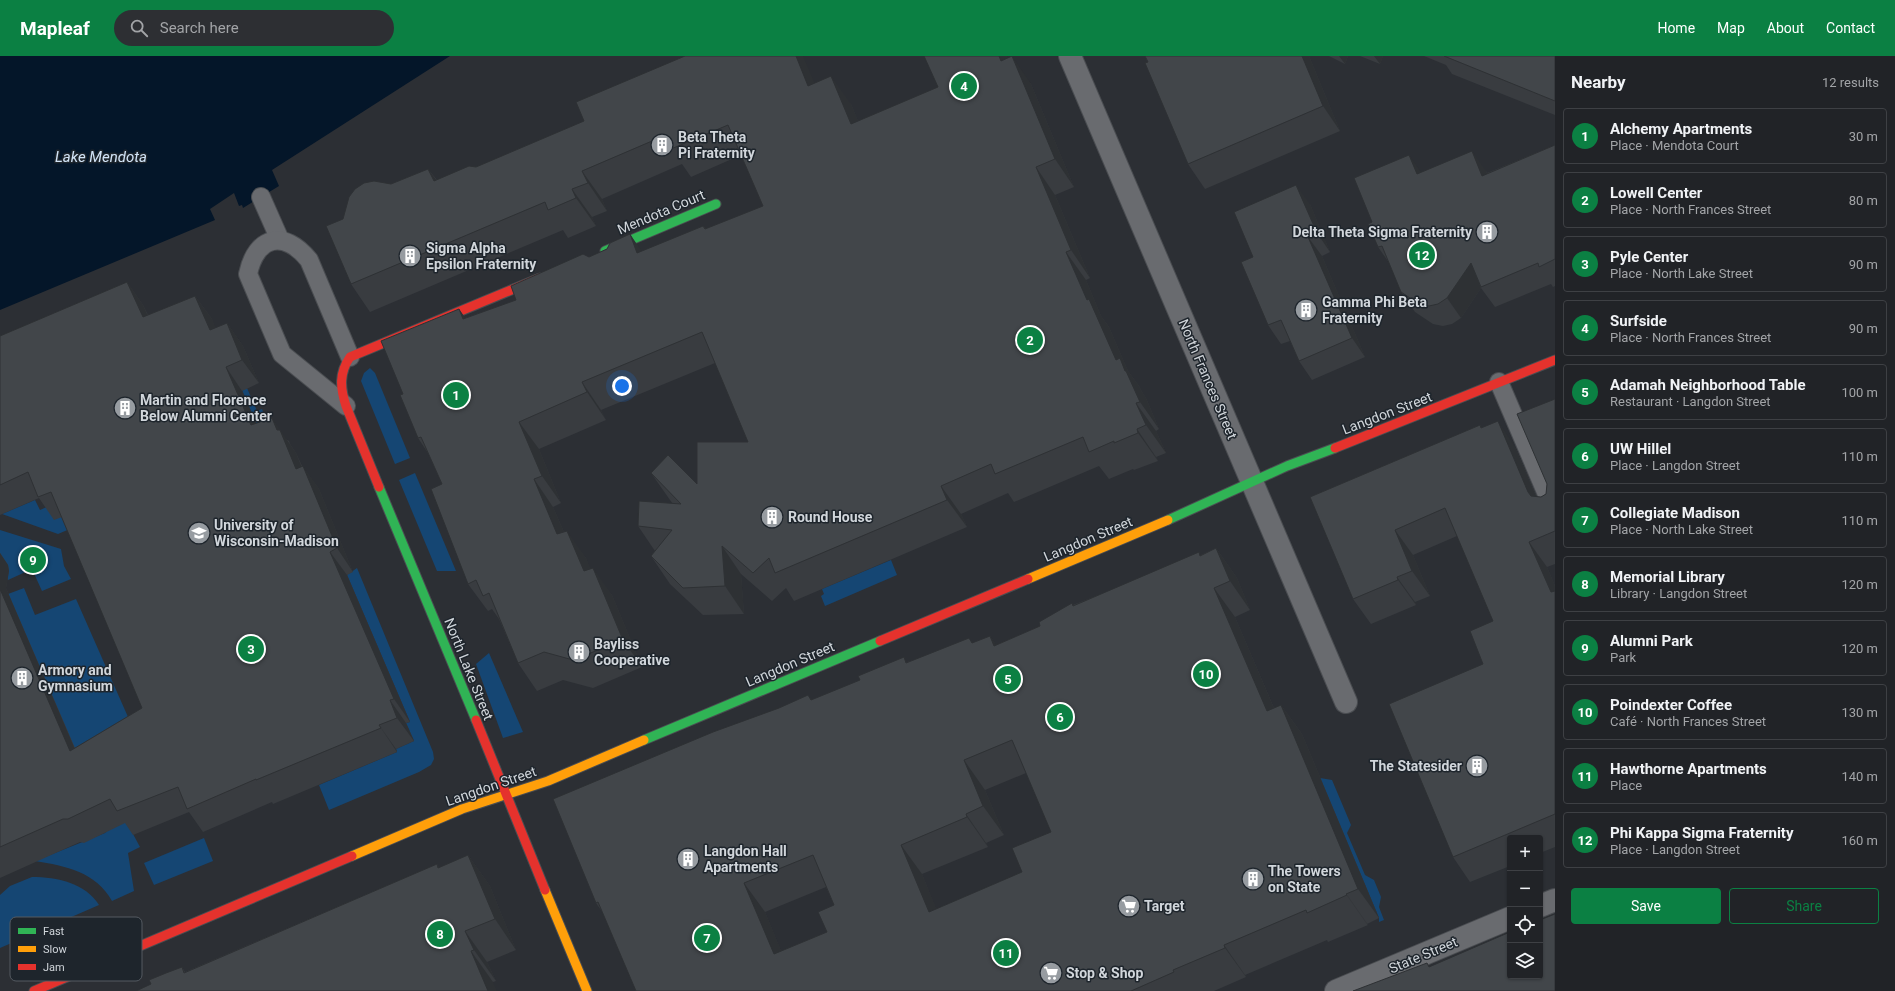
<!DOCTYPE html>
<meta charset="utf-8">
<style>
body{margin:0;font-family:Roboto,sans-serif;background:#2d2f33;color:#f1f3f6}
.controls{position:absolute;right:12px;bottom:12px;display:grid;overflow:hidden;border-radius:4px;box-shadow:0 1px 3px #0004}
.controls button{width:36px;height:36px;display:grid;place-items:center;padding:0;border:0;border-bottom:1px solid #3e4044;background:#212327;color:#f1f3f6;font:20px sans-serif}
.you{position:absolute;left:622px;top:330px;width:14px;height:14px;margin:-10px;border:3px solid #fff;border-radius:50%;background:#1a73e8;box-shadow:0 0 0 6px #1a73e833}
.badge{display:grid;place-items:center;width:26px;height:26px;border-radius:50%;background:#0b8043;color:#fff;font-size:13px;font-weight:700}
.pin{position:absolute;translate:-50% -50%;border:2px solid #fff;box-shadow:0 1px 4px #0006}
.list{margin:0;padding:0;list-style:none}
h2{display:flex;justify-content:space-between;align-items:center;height:52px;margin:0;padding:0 16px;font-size:17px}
h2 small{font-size:13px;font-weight:400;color:#a2a4a7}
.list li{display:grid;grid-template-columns:26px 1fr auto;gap:12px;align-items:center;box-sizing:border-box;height:56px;margin:0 8px 8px;padding:0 8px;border:1px solid #3e4044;border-radius:4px}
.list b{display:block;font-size:15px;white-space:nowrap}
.list p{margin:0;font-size:13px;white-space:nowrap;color:#a2a4a7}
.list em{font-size:13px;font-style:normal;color:#a2a4a7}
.actions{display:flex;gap:8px;padding:12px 16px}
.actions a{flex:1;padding:9px 0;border:1px solid #0b8043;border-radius:4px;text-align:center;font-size:14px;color:#0b8043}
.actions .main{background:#0b8043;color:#fff}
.icon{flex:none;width:22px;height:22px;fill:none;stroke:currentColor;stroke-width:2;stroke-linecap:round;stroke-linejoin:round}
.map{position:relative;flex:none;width:1555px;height:935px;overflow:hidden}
header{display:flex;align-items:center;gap:24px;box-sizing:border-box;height:56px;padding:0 20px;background:#0b8043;color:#fff}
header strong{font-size:19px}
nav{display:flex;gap:22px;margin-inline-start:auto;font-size:14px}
.search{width:280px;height:36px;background:#2d2f33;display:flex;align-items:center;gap:10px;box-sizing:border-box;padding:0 14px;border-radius:22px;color:#a2a4a7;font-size:15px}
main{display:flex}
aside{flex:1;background:#212327}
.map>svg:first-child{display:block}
</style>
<header>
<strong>Mapleaf</strong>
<div class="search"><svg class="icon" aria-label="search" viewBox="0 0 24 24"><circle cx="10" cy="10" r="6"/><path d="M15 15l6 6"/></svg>Search here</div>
<nav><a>Home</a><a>Map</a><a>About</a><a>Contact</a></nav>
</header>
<main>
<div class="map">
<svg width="1555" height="935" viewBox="0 0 1555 935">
<rect width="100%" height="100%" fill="#2c2f34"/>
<g fill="#154673">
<path d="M370 312 375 317 410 402 395 408 361 325 364 317Z"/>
<path d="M247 332 257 355 262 353 271 375 257 369 242 334Z"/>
<path d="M415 417 456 515H437L399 424Z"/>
<path d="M35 444 40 454 49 450 68 459 72 472 58 478 2 458Z"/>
<path d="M0 474 61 493 64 510 71 523 42 535 32 513 8 524 0 501Z"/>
<path d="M891 504 897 519 825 550 821 540 824 538 822 533Z"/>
<path d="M357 512 433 696 434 703 431 709 419 716 329 754 319 729 397 696 396 693 414 685 406 667 410 666 347 519Z"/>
<path d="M24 532 35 559 76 543 128 661 80 705 8 538Z"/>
<path d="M489 597 523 676 503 682 476 608Z"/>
<path d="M1320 722 1332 724 1351 769 1347 777 1365 819 1374 824 1381 841 1379 851 1384 864 1379 866V862Z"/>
<path d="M120 754 140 791 128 797 134 835 112 845C96 816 66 810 35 805L105 777 109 773Z"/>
<path d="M204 782 213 805 154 829 144 807Z"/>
<path d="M32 821C57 821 85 827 99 849L0 892V839L10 830Z"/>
</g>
<path fill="#041629" d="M0 0H450L272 114 279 130 243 152 242 149 239 150 234 137 210 153 215 164 0 254Z"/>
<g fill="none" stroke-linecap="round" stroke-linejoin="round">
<g stroke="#4a4d51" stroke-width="20">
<g id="lane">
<path d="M261 141 280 184"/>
<path d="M1499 326 1555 457"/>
<path d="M346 350 282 298 248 218C256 180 284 173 309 204L350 301"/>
</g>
</g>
<g stroke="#4a4d51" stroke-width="24">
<g id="street">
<path d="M1070 0 1346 646"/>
<path d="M1540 850 1555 844"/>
<path d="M1336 935 1510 862"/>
</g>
</g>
<g stroke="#4a4d51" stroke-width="11">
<g id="fast">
<path d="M605 195 716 148"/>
<path d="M379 431 476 664"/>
<path d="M1168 464 1287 410 1335 392"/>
<path d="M644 684 880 585"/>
</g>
</g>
<g stroke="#4a4d51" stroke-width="11">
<g id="slow">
<path d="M1028 523 1168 464"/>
<path d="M352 800 462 753 548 725 644 684"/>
<path d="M545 834 587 935"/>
</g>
</g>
<g stroke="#4a4d51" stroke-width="11">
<g id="jam">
<path d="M1335 392 1555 304"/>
<path d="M379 431 346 350C340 332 339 317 350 301L540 222"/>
<path d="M880 585 1028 523"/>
<path d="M476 664 545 834"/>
<path d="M34 935 352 800"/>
</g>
</g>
<use href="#lane" stroke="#696b6f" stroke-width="18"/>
<use href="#street" stroke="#696b6f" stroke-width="22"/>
<use href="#fast" stroke="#30b455" stroke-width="9"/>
<use href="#slow" stroke="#ff9f0a" stroke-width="9"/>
<use href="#jam" stroke="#e5322d" stroke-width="9"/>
</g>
<g fill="#393c40" fill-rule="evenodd">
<path d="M1145 0H1309L1340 75 1205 133 1188 108Z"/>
<path d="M1329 0H1348L1345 8Z"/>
<path d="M1360 0H1383L1380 8Z"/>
<path d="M1424 0H1555V59L1452 18 1446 9Z"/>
<path d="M1008 2 1031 28 1074 131 1055 139 1090 222 1086 224 1101 260 1109 271 1128 315 1139 330 1142 336 1146 342 1159 373 1156 375 1166 397 1156 401 1158 405 1134 414 1133 413 1109 423 1099 410 1014 446 1008 437 961 458 967 471 794 545 786 532 772 545 741 518 744 558 703 559 670 528 651 500 655 495 638 470 673 448 670 444 651 417 697 428 748 386 715 307 601 354 606 364 539 393 561 447 553 451 564 476 586 502 590 513 612 539 642 611 593 632 563 624 537 635 518 607 499 563 492 553 488 555 468 528 442 428 428 397 418 382 403 338 459 253 465 262 516 244 589 201 607 193 630 178 641 196 703 170 706 173 763 150 741 99 691 121 682 108 602 143 607 155 592 161 596 170 568 182 563 174 370 256 351 228 343 163 391 128 428 113 437 124 476 111 815 27 851 48 858 65Z"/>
<path d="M1555 89V230L1553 231 1551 228 1495 251 1481 232 1461 262 1452 268 1443 270 1433 268 1415 256 1401 236 1390 208 1378 191 1372 166 1421 116 1486 115 1487 117Z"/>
<path d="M1310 148 1330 196 1322 200 1365 301 1312 324 1299 305 1290 285 1281 288 1268 269 1253 201Z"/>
<path d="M127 226 143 249 148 259 195 240 212 263 215 272 227 267 243 290 259 327 242 335 256 367 289 385 290 388 296 397 302 410 319 433 353 516 347 519 410 666 406 667 414 685 396 693 397 696 273 748 272 746 203 776 189 756 133 779 125 767 84 787 80 786 0 822V497L8 509 9 515 6 532 75 692 142 652 62 461 54 464 39 442 0 459V280Z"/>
<path d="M1555 343V508L1547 511 1555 530V791L1540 797V782H1510V810L1470 826 1453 801 1483 608 1493 565 1457 480 1413 499 1430 540 1415 546 1416 549 1371 568 1353 543 1310 441 1480 369 1482 372 1515 391 1537 441H1541L1546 438Z"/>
<path d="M1216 492 1237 522 1250 554 1235 561 1274 652 1281 649 1302 678 1379 862 1367 868 1368 869 1328 886 1327 884 1245 919 1246 921 1214 935H636L603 857 596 847 812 644 907 606 972 587 990 580 996 589 1040 570 1073 549 1201 499ZM1026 717 1051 776 1022 816 936 853 922 818 988 791 986 787 1004 779 985 734ZM826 831 834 849 827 876 781 895 765 856Z"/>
<path d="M468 799 490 830 516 894 487 906 496 925 493 926 151 928 182 911 185 916 437 808 439 812Z"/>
</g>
<g fill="#2e3134">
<path d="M796 0H803L828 58 808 30Z"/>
<path d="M999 0H1007L1021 32 1001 5Z"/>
<path d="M1012 0 1031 28 1074 131 1055 103Z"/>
<path d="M1302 0H1309L1340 75 1323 50Z"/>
<path d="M1339 0H1348L1345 8Z"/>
<path d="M1374 0H1383L1380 8Z"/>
<path d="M831 20 851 48 871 95 851 68Z"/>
<path d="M1472 95 1486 115 1496 140 1482 120Z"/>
<path d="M1409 99 1423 119 1417 118Z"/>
<path d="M1036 111 1055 139 1090 222 1071 194Z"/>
<path d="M428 113 448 140 434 125Z"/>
<path d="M582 115 602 143 607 155 588 127Z"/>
<path d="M1296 129 1310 148 1330 196 1317 177Z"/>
<path d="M572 133 592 161 596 170 576 142Z"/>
<path d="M630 178 649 206 637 197Z"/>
<path d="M1308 181 1322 200 1365 301 1352 282Z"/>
<path d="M1066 196 1086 224 1101 260 1109 271 1128 315 1139 330 1142 336 1146 342 1159 373 1140 346 1116 304 1087 244Z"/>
<path d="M1471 207 1481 232 1461 262 1447 242Z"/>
<path d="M127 226 143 249 159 285 143 261Z"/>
<path d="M195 240 212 263 226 297 210 274Z"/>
<path d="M459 253 478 280 463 263Z"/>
<path d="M227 267 243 290 259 327 242 304Z"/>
<path d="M226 311 242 335 267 392 251 369Z"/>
<path d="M582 326 601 354 606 364 587 336Z"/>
<path d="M1136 347 1156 375 1166 397 1146 369Z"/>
<path d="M272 362 296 397 312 436 296 413 277 374Z"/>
<path d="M1498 365 1515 391 1545 461 1528 436Z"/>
<path d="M519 366 539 393 561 447 542 420Z"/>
<path d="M1137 373 1156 401 1158 405 1138 377Z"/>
<path d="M303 410 319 433 353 516 337 492Z"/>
<path d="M534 423 553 451 577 506 557 478Z"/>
<path d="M941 430 961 458 967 471 947 444Z"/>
<path d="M1395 474 1413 499 1430 540 1412 515Z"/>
<path d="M567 475 586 502 603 543 584 515Z"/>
<path d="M1529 486 1547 511 1555 530V543L1551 536Z"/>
<path d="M722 490 741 518 744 558 725 530Z"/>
<path d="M1216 492 1237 522 1250 554 1230 525Z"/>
<path d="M330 496 347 519 410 666 394 643Z"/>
<path d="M0 497 8 509 9 515 6 532 86 719 70 695 0 533Z"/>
<path d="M593 512 612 539 642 611 623 584Z"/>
<path d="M1397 521 1415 546 1416 549 1398 524Z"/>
<path d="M1214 532 1235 561 1288 685 1267 655Z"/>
<path d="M990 580 1011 610 994 590Z"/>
<path d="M390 644 406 667 414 685 397 662Z"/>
<path d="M1281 649 1302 678 1379 862 1358 833Z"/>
<path d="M379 669 396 693 397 696Z"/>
<path d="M964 704 985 734 1004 779 983 750Z"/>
<path d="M966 758 986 787 988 791 967 761Z"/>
<path d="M901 789 922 818 950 886 929 856Z"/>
<path d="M468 799 490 830 516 894 495 863Z"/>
<path d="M744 827 765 856 795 928 774 898Z"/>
<path d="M1346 838 1367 868 1368 869 1347 839Z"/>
<path d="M465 875 487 906 496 925 474 894Z"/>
<path d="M1224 889 1245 919 1246 921 1225 892Z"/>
<path d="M471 895 493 926 497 935H488Z"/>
</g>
<g fill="#42464a" stroke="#2e3134" fill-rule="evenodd">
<path d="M685 0H796L808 30 831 20 851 68 938 31 924 0H999L1001 5 1012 0 1055 103 1036 111 1071 194 1066 196 1087 244 1089 243 1116 304 1120 302 1125 315H1126L1140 346 1136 347 1146 369 1137 373 1138 377 1114 387V385L1089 396 1083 381 995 418 991 408 941 430 947 444 775 517 769 502 753 517 722 490 725 530 683 532 651 500 672 474 638 470 639 445 681 448 651 417 668 399 697 428V386H748L702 276 582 326 587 336 519 366 542 420 534 423 557 478 567 475 584 515 593 512 623 584 573 604 544 596 518 607 489 537 483 540 476 524 468 528 431 433 442 428 421 381 418 382 400 339 403 338 381 285 459 253 463 263 516 244 511 230 583 198 589 201 607 193 610 187 630 178 637 197 703 170 705 173 763 150 728 69 671 93 666 79 582 115 588 127 572 133 576 142 548 154 545 146 351 228 326 170 343 163 349 141 355 133 364 127 374 125 391 128 428 113 434 125 469 110 476 111 584 65 576 46Z"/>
<path d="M1145 0H1302L1323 50 1188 108 1145 7 1148 6Z"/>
<path d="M1444 0H1555V45Z"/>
<path d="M1555 89V203L1539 211 1538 207 1481 231 1471 207 1447 242 1438 248 1429 250 1419 248 1401 236 1382 190 1378 191 1368 168 1372 166 1354 122 1409 99 1417 118 1472 95 1482 120Z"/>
<path d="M1296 129 1317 177 1308 181 1352 282 1299 305 1281 264 1268 269 1241 206 1253 201 1234 156Z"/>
<path d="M127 226 143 261 195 240 210 274 227 267 242 304 226 311 251 369 272 362 277 374H280L296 413 303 410 337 492 330 496 394 643 390 644 397 662 379 669 381 672 256 724V723L187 753 178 731 117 755 110 743 68 763H63L0 791V533L70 695 142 652 51 436 38 441 28 416 0 429V280Z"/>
<path d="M1555 343V475L1529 486 1551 536 1555 535V758L1453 801 1389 648 1483 608 1470 575 1493 565 1445 452 1395 474 1412 515 1397 521 1398 524 1353 543 1310 441 1480 369 1481 372 1498 365 1528 436 1531 440 1541 441 1546 438 1547 428 1517 358Z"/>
<path d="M1216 492 1230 525 1214 532 1267 655 1281 649 1358 833 1346 838 1347 839 1307 857 1306 854 1224 889 1225 892 1173 914 1174 916 1131 935H636L598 846 596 847 553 743 713 676 779 652 808 639 811 644 860 624 858 620 904 601 906 607 969 582 972 587 990 580 994 590 1040 570 1039 566 1072 547 1073 550 1199 496 1200 500ZM1012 684 1051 776 1012 792 1022 816 929 856 901 789 967 761 966 758 983 750 964 704ZM813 799 834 849 818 856 827 876 774 898 744 827Z"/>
<path d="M468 799 495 863 465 875 474 894 471 895 488 935H136L151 928 149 924 166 917 182 911 184 917 437 808 438 812Z"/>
<path d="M1555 858V935H1353L1427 907 1429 911 1510 876V920H1540V864Z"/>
</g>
<defs>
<g id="building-disc" transform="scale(1.15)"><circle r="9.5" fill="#979ca1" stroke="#1e252c"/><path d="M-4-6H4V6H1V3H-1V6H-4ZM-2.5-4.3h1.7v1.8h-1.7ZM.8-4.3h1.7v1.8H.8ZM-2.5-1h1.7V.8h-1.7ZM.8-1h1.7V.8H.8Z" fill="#fff"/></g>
<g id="university-disc" transform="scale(1.15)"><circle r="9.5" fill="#979ca1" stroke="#1e252c"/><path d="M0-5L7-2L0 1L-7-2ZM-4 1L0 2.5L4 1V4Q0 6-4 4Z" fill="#fff"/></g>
<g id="supermarket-disc" transform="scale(1.15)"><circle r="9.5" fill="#979ca1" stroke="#1e252c"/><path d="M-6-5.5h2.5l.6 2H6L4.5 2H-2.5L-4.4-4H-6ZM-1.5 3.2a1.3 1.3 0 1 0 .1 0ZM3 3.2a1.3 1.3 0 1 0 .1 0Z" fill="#fff"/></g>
</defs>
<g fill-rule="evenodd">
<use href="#building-disc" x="662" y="89"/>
<use href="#building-disc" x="1487" y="176"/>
<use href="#building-disc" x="410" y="200"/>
<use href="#building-disc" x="1306" y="254"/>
<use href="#building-disc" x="125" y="352"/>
<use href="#building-disc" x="772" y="461"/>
<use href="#university-disc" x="199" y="477"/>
<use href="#building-disc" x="579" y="596"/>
<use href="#building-disc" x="22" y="622"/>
<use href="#building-disc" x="1477" y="710"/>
<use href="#building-disc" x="688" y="803"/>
<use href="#building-disc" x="1253" y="823"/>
<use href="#supermarket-disc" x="1129" y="850"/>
<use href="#supermarket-disc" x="1051" y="917"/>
</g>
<g text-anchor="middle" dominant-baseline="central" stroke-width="3" stroke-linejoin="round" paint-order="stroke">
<g font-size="14" font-weight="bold" fill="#d1d6db" stroke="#1e252c" text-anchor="start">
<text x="678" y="81">Beta Theta<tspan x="678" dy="16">Pi Fraternity</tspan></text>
<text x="1472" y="176" text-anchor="end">Delta Theta Sigma Fraternity</text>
<text x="426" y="192">Sigma Alpha<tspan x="426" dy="16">Epsilon Fraternity</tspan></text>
<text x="1322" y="246">Gamma Phi Beta<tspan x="1322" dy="16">Fraternity</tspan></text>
<text x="140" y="344">Martin and Florence<tspan x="140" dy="16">Below Alumni Center</tspan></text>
<text x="788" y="461">Round House</text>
<text x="214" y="469">University of<tspan x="214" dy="16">Wisconsin-Madison</tspan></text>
<text x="594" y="588">Bayliss<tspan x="594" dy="16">Cooperative</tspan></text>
<text x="38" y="614">Armory and<tspan x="38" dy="16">Gymnasium</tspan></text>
<text x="1462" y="710" text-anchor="end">The Statesider</text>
<text x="704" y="795">Langdon Hall<tspan x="704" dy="16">Apartments</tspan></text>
<text x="1268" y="815">The Towers<tspan x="1268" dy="16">on State</tspan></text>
<text x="1144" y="850">Target</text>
<text x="1066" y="917">Stop &amp; Shop</text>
</g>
<g font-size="14" fill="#d1d6db" stroke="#1e252c">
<text transform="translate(661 156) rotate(-23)">Mendota Court</text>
<text transform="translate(1208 323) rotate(67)">North Frances Street</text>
<text transform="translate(1387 357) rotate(-21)">Langdon Street</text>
<text transform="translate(1088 483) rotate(-23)">Langdon Street</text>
<text transform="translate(790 608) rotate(-23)">Langdon Street</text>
<text transform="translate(469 613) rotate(68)">North Lake Street</text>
<text transform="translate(491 730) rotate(-19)">Langdon Street</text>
<text transform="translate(1423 899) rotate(-23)">State Street</text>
</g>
<g font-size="15" font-style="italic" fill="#d2e4f7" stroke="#1e252c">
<text x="101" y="101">Lake Mendota</text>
</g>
</g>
<rect x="10" y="861" width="132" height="64" rx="6" fill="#1e252c" stroke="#545a61" stroke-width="1"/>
<rect x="18" y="872" width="18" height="6" fill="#30b455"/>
<rect x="18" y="890" width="18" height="6" fill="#ff9f0a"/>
<rect x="18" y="908" width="18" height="6" fill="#e5322d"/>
<g font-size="11" fill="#d1d6db">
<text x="43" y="879">Fast</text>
<text x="43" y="897">Slow</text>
<text x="43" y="915">Jam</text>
</g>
</svg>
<div class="controls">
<button>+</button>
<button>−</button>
<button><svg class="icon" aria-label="locate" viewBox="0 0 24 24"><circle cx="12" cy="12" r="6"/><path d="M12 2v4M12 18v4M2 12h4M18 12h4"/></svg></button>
<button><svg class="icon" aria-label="layers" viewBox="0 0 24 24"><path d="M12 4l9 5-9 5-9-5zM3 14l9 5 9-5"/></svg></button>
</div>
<div class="you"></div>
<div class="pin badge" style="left:456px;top:339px">1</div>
<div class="pin badge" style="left:1030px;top:284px">2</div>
<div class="pin badge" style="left:251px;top:593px">3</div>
<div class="pin badge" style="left:964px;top:30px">4</div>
<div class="pin badge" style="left:1008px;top:623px">5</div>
<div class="pin badge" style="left:1060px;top:661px">6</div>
<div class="pin badge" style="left:707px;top:882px">7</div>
<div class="pin badge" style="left:440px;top:878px">8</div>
<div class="pin badge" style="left:33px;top:504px">9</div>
<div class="pin badge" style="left:1206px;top:618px">10</div>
<div class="pin badge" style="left:1006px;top:897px">11</div>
<div class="pin badge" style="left:1422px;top:199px">12</div>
</div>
<aside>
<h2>Nearby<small>12 results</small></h2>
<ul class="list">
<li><span class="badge">1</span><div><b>Alchemy Apartments</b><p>Place · Mendota Court</p></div><em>30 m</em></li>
<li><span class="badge">2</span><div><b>Lowell Center</b><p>Place · North Frances Street</p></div><em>80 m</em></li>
<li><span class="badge">3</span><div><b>Pyle Center</b><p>Place · North Lake Street</p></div><em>90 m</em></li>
<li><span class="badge">4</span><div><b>Surfside</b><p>Place · North Frances Street</p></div><em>90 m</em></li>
<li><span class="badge">5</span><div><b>Adamah Neighborhood Table</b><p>Restaurant · Langdon Street</p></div><em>100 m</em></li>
<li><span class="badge">6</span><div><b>UW Hillel</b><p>Place · Langdon Street</p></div><em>110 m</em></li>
<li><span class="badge">7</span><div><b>Collegiate Madison</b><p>Place · North Lake Street</p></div><em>110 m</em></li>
<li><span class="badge">8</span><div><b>Memorial Library</b><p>Library · Langdon Street</p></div><em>120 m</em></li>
<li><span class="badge">9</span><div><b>Alumni Park</b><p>Park</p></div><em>120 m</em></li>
<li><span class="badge">10</span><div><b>Poindexter Coffee</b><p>Café · North Frances Street</p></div><em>130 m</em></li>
<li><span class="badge">11</span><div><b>Hawthorne Apartments</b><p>Place</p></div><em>140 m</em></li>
<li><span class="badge">12</span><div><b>Phi Kappa Sigma Fraternity</b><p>Place · Langdon Street</p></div><em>160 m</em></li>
</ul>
<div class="actions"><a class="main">Save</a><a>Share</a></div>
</aside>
</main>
